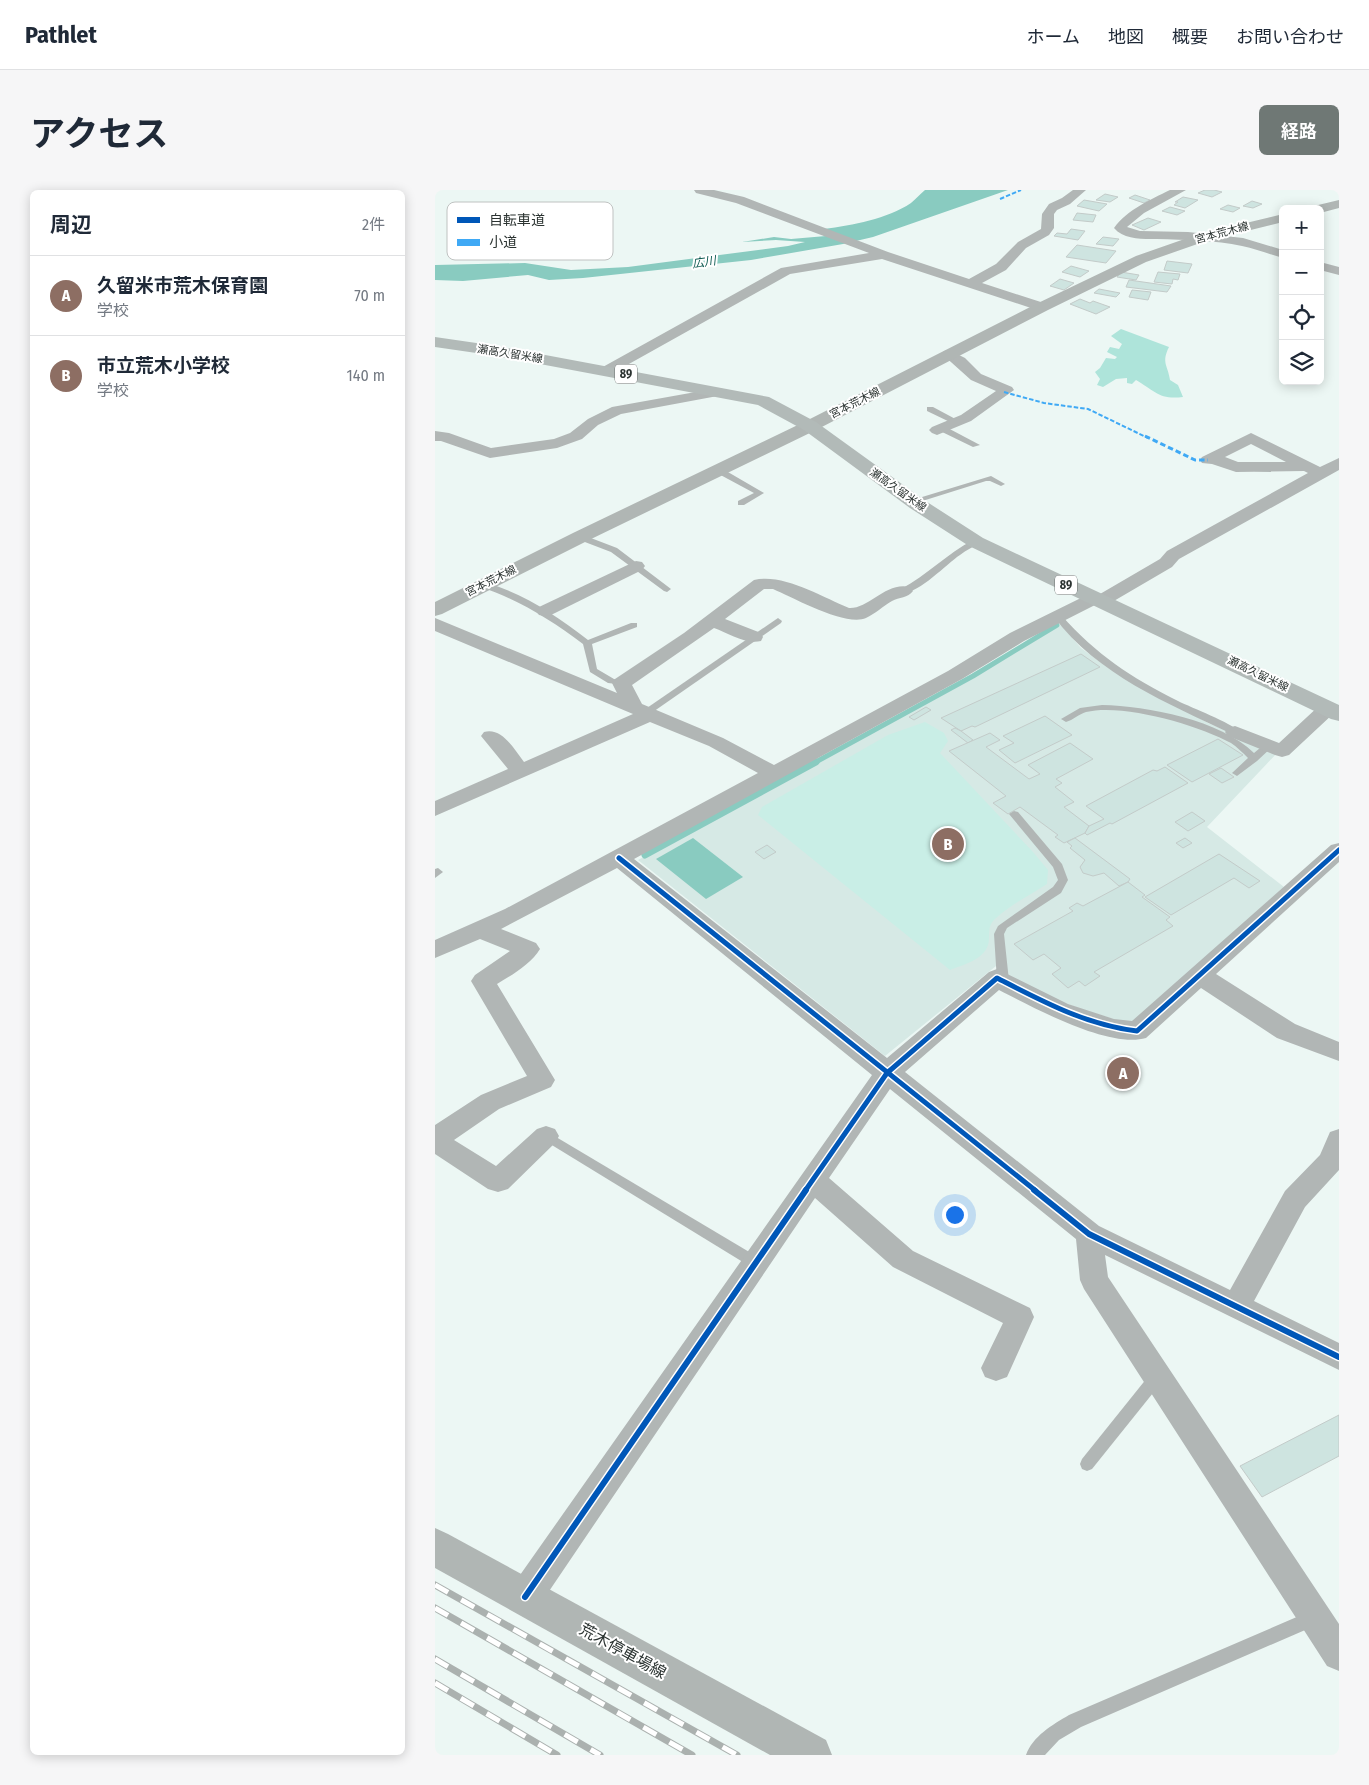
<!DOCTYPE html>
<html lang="ja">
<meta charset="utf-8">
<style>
body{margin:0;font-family:"Fira Sans Condensed","Noto Sans JP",sans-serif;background:#f6f6f7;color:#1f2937}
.controls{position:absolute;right:15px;top:15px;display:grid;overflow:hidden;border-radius:8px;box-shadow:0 2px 12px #0003}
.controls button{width:45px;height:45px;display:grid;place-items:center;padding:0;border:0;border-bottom:1px solid #e0e1e3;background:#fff;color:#1f2937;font:25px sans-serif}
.you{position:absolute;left:519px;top:1024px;width:18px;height:18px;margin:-12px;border:4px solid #fff;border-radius:50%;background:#1a73e8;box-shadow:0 0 0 8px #1a73e833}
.badge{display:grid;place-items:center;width:32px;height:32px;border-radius:50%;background:#6f7875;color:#fff;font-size:16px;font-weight:700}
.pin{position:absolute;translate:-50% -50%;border:2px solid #fff;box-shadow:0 1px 5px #0006}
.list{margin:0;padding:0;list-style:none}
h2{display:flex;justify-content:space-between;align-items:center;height:65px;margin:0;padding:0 20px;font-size:21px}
h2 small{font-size:16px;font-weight:400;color:#747a83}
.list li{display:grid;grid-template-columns:32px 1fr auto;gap:15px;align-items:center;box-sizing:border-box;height:80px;padding:0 20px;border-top:1px solid #e0e1e3}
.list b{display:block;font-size:19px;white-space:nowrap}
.list p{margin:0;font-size:16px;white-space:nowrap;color:#747a83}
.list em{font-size:16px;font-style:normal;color:#747a83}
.icon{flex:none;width:28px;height:28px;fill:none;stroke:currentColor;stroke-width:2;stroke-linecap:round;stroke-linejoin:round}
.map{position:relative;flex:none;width:904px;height:1565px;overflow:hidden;border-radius:8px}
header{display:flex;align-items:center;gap:30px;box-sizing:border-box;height:70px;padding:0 25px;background:#fff;border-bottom:1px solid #e0e1e3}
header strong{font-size:24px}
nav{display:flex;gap:28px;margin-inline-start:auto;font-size:18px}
.intro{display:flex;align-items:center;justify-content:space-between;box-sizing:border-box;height:120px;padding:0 30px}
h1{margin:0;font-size:35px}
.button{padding:12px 22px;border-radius:8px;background:#6f7875;color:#fff;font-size:18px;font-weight:700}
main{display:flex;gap:30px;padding:0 30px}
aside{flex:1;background:#fff;border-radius:8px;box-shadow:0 2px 12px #0003}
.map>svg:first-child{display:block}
</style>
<header>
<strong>Pathlet</strong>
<nav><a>ホーム</a><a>地図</a><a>概要</a><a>お問い合わせ</a></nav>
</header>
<div class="intro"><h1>アクセス</h1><a class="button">経路</a></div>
<main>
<aside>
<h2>周辺<small>2件</small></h2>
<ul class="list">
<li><span class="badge" style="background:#8d6e63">A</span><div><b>久留米市荒木保育園</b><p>学校</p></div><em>70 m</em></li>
<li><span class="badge" style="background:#8d6e63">B</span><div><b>市立荒木小学校</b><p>学校</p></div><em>140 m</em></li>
</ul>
</aside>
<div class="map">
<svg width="904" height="1565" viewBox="0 0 904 1565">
<rect width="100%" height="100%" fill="#ecf7f4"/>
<path fill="#d6e9e5" d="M626 435 646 458 672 477 773 533 843 562 772 637 849 697 695 834 646 819 612 806 580 791 561 776 450 866 203 670 531 492Z"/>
<path fill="#c9eee6" d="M490 532 509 543 513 551 505 563 598 662 613 680 612 694C595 705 575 715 560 729 551 737 556 746 553 755 548 770 528 775 515 780L323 625 327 617 453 545Z"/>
<path fill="#aee4da" d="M686 139 734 157C726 173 733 175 735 190L743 195 748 207C724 210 720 201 701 190L697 194 692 193V188L681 189 668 197 662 195 665 189 660 182 665 178 671 168 680 169 682 167 672 162 675 157 684 159 687 154 676 146Z"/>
<g fill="#89cbc0">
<path d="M490 0H573L438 47 408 54 316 70 148 88 114 90 93 85 28 91 0 90V75L90 73 136 80 193 77 353 56 370 52 341 50 307 52 339 47 356 49 391 46 389 39C418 35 452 29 476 13 481 9 485 4 490 0Z"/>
<path d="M258 648 308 687 271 709 221 669Z"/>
</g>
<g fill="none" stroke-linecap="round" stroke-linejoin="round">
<path stroke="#89cbc0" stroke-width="5" d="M379 573 538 486 622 435"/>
<path stroke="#89cbc0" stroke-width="7" d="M210 665 381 572"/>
</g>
<g fill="#cee4e0" stroke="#c3cbc9">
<path d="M770 0H779L787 2 777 7 763 3Z"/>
<path d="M670 4 683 7 675 12 661 10Z"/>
<path d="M700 5 715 10 709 13 694 8Z"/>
<path d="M748 7 763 10 750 18 739 15 743 12H740Z"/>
<path d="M649 10 672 14 664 21 642 16Z"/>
<path d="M817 11 827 14 818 18 808 16Z"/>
<path d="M793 15 805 18 798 22 785 19Z"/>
<path d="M735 17 750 21 742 25 727 21Z"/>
<path d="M642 23 661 25 658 32 638 30Z"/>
<path d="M713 28 726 32 709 40 697 35Z"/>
<path d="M636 39 650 41 643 50 619 46 622 43 632 44Z"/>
<path d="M668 47 684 49 678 56 661 54Z"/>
<path d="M642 55 681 61 671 73 631 67Z"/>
<path d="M732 71 757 74 753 83 729 80Z"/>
<path d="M636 76 654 81 645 87 627 82Z"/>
<path d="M686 82 704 85 701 90 682 87Z"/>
<path d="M723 82 745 84 743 90 738 89 737 94 719 92Z"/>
<path d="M625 89 639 93 629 100 615 96Z"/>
<path d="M694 90 736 96 732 102 691 97Z"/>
<path d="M664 99 685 103 681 107 659 103Z"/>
<path d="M697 100 716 102 713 110 694 107Z"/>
<path d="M645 109 655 113 658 111 675 117 661 124 635 114Z"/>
<path d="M646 464 665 477 540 537 537 536 526 541 506 528Z"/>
<path d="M491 517 496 520 479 530 474 527Z"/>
<path d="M610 526 637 545 580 573 564 560 579 553 568 546Z"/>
<path d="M520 538 526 541 538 550 533 553 516 540Z"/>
<path d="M555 543 565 550 551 557 594 589 605 584 593 575 635 553 658 569 621 589 627 593 620 597 639 612 629 617 654 636 650 643 629 653 620 647 623 645 585 617 573 624 558 613 571 606 514 561Z"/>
<path d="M783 549 808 565 757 592 732 575Z"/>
<path d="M730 577 753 593 677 634 675 633 652 645 650 643 654 636 669 629 651 616 718 580 722 581Z"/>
<path d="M786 578 799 587 787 593 774 584Z"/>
<path d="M757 622 770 631 753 641 740 632Z"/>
<path d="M640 648 695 689 693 692 684 696 669 683 658 686 648 683 645 677 650 670 635 658 637 656 632 652Z"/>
<path d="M750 648 757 653 748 658 741 653Z"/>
<path d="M332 655 341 662 329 669 320 662Z"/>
<path d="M784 664 825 691 814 698 799 688 736 725 710 707Z"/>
<path d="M693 692 710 705 707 707 735 727 731 730 738 736 659 782 665 786 650 796 644 791 633 798 617 784 626 778 609 764 598 770 579 754 638 721 634 718 642 713 648 716Z"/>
<path d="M904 1225V1266L827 1307 805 1276Z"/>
</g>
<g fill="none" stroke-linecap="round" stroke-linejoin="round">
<g fill="#b1b6b5" fill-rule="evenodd">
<path d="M492 217H498L526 232 519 234 492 221Z"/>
<path d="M503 236H509L545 255 538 257 503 240Z"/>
<path d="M280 278H286L329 303 309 315H303V311L319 303 280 282Z"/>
<path d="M556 286 570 294 566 296 555 291H551L481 313 474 311Z"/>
<path d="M142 345H148L182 358 236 399 232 402 229 401 176 362 142 349Z"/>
<path d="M538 350 545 352C539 357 531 360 525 365 511 374 483 405 466 403V399C492 385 512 364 538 350Z"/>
<path d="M49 392C88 403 121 425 153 450L196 433H202V437L157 454 162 479 179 489 190 491V495L173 493 155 482 148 454C116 430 84 410 46 397L45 395Z"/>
<path d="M623 424 626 425C662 465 695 487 743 511 757 518 795 532 805 542L803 544H797C732 513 663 485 619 427Z"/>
<path d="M343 428 347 431 346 433 215 524H209V520Z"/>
<path d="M667 515C712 516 786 530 819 563L831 553H837L839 555 822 571 802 586 797 583 813 568C808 563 802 557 796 553 763 535 688 513 651 522 644 524 638 530 631 532L626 529 645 518Z"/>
<path d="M579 621 583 622 627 674 633 690 626 703 572 738 569 744 574 791 568 795 562 791 559 744 563 736 618 697 623 690 618 677 574 624Z"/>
<path d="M3 678 8 682 0 688V679Z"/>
<path d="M111 941 326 1069 328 1073 326 1077 321 1079 316 1077 107 949 105 946 107 943Z"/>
<path d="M721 1182 726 1183 728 1188 726 1193 657 1279 652 1281 647 1279 645 1274 647 1269 716 1183Z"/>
<path d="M878 1420 884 1422 886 1428 884 1434 646 1537 624 1550 610 1565H591C598 1546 617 1535 634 1525Z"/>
</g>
<g fill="#b1b6b5" fill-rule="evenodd">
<path d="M259 0H279L309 7 453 62 534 89 561 74 583 52 606 39 607 24 614 14 627 8 638 0H651L635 14 622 20 619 24V38L614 45 591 58 571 80 547 93 612 114 614 117 612 120H602L447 69 355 84 176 184H166L164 181 166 178 346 78 434 63 301 13 261 3Z"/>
<path d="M735 0H751L709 23 692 37 705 41 753 42 808 48 848 60V68C834 64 821 59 807 56 780 50 750 50 722 49 708 49 689 50 679 38 693 19 715 10 735 0Z"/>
<path d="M885 72 904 77V85L885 80Z"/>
<path d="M514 160 530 168 546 184 577 197 579 200 536 231 502 245 497 243 494 240 497 237 526 225 561 201 536 190 507 164 509 161Z"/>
<path d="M283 198 288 199 290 202 288 205 186 224 163 235 147 249 122 258 55 268 6 251H0V241L14 243 56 258 119 249 135 243 153 229 177 217Z"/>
<path d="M816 243 885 277 904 268V280L744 369 737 377 672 415 666 416 660 415 589 451 527 489 199 669 452 868 554 782 562 779 633 814 679 829 697 831 896 655 904 653V672L781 784 860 834 904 852V871L842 848 766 798 711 848C674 859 597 817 564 800L470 882 664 1036 795 1100 850 1001 885 965 895 942 904 939V980L870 1017 819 1111 904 1153V1180L670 1065 673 1087 904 1434V1481L892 1476 649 1099 645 1090 641 1049 455 899 394 988 478 1061 595 1118 599 1127 572 1187 561 1191 550 1187 546 1178 568 1133 458 1077 380 1008 102 1419 90 1424 78 1419 73 1407 78 1395 437 885 182 678 66 739 101 753 105 759C96 774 77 785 62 794L120 890 116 897 64 919 19 950 61 976 102 939 111 936 120 939 124 946 120 953 73 999 63 1002 53 999 0 964V935L46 905 92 886 36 791 40 785 75 761 45 749 0 768V750L70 719 323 583 274 556 215 532 0 626V611L73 579 46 546 49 542C67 537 79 559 89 572L198 524 0 441V428L182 503 177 493 180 489 249 443 319 390C348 383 387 407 414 418 434 419 451 391 475 397L478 401C473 408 464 407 457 411 448 416 440 424 431 428 411 437 359 408 338 399H329L290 429 326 443 328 447 326 451C311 455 293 443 279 438L197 495 207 514 288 548 339 575 513 481 575 443 654 404H665L725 369 732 361 873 283 869 281 801 282 777 274 767 273 765 270 767 267ZM816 254 851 272H803L790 267Z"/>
<path d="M201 371 207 372 210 376 207 380 116 425 110 426 104 425 101 421 104 417Z"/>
<path d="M892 513 899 515 902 519 899 523 854 565 847 567 840 565 793 546 790 542 793 538 800 536 844 553 885 515Z"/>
</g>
<g fill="#b0b6b4" fill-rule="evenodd">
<path d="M904 10V18L885 23V19H877L879 16Z"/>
<path d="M848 24V32L771 51 711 72 613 120 381 240 152 351 7 424 0 426V412L138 343 369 232 601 114 701 66 761 45Z"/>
<path d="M0 1338 13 1344 391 1550 397 1565H335L0 1378Z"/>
</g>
<path fill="#b2bab8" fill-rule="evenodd" d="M0 147 62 156 334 207 381 232 489 310 548 348 904 515V531L896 529 534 356 475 318 369 240 323 215 62 166 0 157Z"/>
<g stroke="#abb1af" stroke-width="7">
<g id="rail">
<path d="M0 1395 302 1565"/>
<path d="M0 1418 257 1565"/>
<path d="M0 1469 165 1565"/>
<path d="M0 1493 122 1565"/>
</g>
</g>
<use href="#rail" stroke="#fff" stroke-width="5" stroke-dasharray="15" stroke-linecap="butt"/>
<g stroke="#3fa9f5" stroke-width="2" stroke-dasharray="4.5 2" stroke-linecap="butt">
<path d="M565 9 586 0"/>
<path d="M569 202 609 213 653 219 713 248"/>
</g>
<path stroke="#3fa9f5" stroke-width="3" stroke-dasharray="5.5 3" stroke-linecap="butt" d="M710 246 760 270H773"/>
<g stroke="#fff" stroke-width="8">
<g id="cycleway-far1">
<path d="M184 668 601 1001"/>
<path d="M370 1001 452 883 562 788C607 811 651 835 702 841L904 660"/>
</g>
</g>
<g stroke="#fff" stroke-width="9">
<g id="cycleway">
<path d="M599 1000 654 1044 904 1167"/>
<path d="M90 1407 371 1000"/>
</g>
</g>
<use href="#cycleway-far1" stroke="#0057b8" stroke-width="5"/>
<use href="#cycleway" stroke="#0057b8" stroke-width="6"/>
</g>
<g text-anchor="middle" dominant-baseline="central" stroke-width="4" stroke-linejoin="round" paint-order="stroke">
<g font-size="11" fill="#2b3331" stroke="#fff">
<text transform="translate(787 43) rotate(-15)">宮本荒木線</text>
<text transform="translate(75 164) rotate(9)">瀬高久留米線</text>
<text transform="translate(420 213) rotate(-27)">宮本荒木線</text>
<text transform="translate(463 300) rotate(35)">瀬高久留米線</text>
<text transform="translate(56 391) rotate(-27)">宮本荒木線</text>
<text transform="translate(823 484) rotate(26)">瀬高久留米線</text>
</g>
<g font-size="12" font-style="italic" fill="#0f5b52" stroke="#fff">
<text transform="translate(269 72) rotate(-8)">広川</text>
</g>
<g fill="#fff" stroke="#6b706f" stroke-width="1">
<rect x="180" y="174.5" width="22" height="19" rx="4"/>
<rect x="620" y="385.5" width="22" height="19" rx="4"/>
</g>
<g font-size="12" font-weight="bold" fill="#2b3331">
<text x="191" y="184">89</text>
<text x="631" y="395">89</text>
</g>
<g font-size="16" fill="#2b3331" stroke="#fff">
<text transform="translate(188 1461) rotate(29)">荒木停車場線</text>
</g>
</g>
<rect x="12" y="12" width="166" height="58" rx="8" fill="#fff" stroke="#bfc2c1" stroke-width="1"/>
<rect x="22" y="27" width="23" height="6" fill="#0057b8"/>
<rect x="22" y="49" width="23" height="7" fill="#3fa9f5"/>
<g font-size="14" fill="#2b3331">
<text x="54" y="35">自転車道</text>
<text x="54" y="57">小道</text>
</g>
</svg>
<div class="controls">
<button>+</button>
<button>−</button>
<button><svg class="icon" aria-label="locate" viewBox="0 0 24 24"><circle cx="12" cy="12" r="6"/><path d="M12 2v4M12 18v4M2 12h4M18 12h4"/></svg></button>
<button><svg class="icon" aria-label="layers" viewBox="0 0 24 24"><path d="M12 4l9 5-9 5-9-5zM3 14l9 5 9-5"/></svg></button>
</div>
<div class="you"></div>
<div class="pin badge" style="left:688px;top:883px;background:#8d6e63">A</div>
<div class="pin badge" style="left:513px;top:654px;background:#8d6e63">B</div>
</div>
</main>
